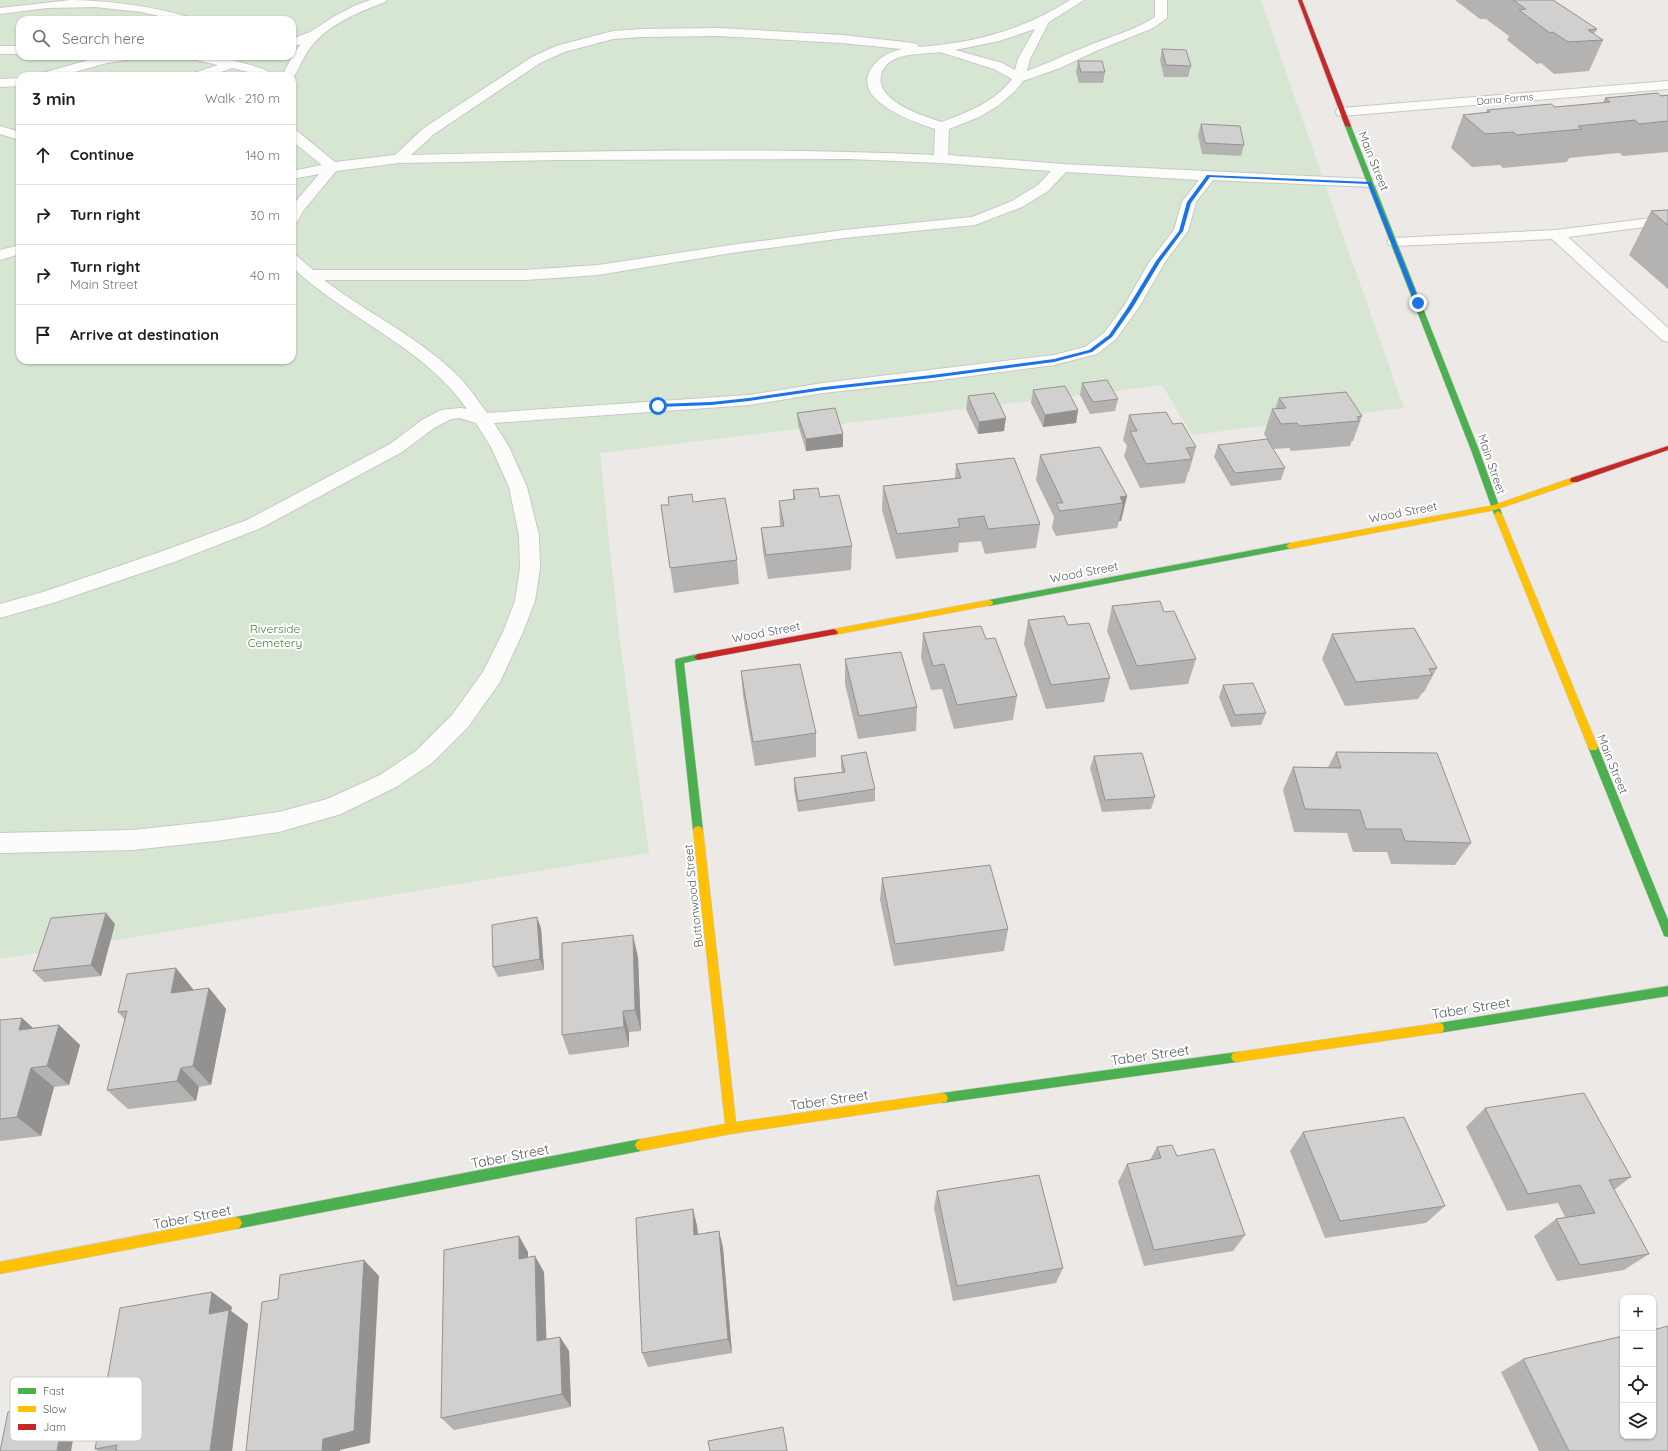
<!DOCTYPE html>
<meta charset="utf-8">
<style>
body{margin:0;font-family:Quicksand,sans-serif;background:#f6f6f6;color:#202124}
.controls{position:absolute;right:12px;bottom:12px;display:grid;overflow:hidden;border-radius:8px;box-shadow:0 1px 3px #0004}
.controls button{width:36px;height:36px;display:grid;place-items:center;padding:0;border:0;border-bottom:1px solid #e0e0e0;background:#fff;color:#202124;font:20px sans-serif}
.stop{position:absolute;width:12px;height:12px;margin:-9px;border:3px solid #1a73e8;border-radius:50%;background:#fff}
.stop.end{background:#1a73e8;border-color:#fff;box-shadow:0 1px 4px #0008}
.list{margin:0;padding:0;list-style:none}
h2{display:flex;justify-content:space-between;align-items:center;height:52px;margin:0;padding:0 16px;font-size:17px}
h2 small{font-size:13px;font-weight:400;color:#757577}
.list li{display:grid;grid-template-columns:26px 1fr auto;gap:12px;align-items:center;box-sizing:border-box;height:60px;padding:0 16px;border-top:1px solid #e0e0e0}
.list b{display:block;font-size:15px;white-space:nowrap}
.list p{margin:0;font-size:13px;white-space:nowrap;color:#757577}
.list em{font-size:13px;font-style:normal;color:#757577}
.icon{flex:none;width:22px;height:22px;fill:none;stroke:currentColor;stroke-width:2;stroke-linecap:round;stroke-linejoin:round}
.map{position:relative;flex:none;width:1668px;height:1451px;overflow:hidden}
.search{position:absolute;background:#fff;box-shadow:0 1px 3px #0004;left:16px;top:16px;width:280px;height:44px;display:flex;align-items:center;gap:10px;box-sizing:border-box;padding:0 14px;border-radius:12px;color:#757577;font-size:15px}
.panel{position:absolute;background:#fff;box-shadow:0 1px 3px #0004;left:16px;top:72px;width:280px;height:292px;border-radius:12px}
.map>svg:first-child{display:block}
</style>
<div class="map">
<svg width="1668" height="1451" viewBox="0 0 1668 1451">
<rect width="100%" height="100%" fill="#ece9e6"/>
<path fill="#d7e6d2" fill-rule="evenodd" d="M0 0H1261L1333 207 1404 408 1192 435 1162 385 600 453 618 626 649 853 0 959ZM20 20H292V56H20ZM20 76H292V360H20Z"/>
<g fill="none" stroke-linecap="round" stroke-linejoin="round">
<g stroke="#c8c8c8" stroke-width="2">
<g id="lane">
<path d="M71 0C113 1 152 6 192 18L194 20H175L142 12 95 7 47 8 0 14V8Z"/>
<path d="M370 0H387L385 2C356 13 323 26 306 54 301 62 298 71 292 79V76H282L294 53 301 44 292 47V39L310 32 335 16 354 6Z"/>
<path d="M1070 0H1084L1049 22 1030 59 1027 71C1049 63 1069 53 1090 45 1112 36 1136 30 1155 17V0H1167V18L1153 28 1096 51 1060 68 1023 81 1016 90 999 105 979 117 949 129 948 155 1062 164 1370 179 1375 180 1377 183 1375 186 1370 187 1213 180 1196 202 1188 231 1165 262 1139 307 1116 339 1097 354 1054 365 932 381 823 393 749 405 494 423 509 447 527 487 539 536 540 568 535 601 523 632 500 682 468 727 432 763 396 787 341 814 279 832 216 841 132 850 0 853V833L132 830 216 821 279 812 327 799 380 775 416 751 452 715 483 672 503 632 515 601 520 568 519 536 509 487 491 447 476 423 460 418 451 419 434 428 402 452 261 528 174 562 56 602 0 618V604L43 592 160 552 247 520 390 444 422 420 441 410 460 408 467 409C423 346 347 319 292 267V254L297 256 313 270H525L598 265 731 245 844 230 972 217 1012 201 1038 185 1051 171 941 163 850 159 558 160 399 163 336 171 303 211 297 222 292 223V206L319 174 292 179V171L322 165 292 141V130L297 131 335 162 395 155 424 128 532 57 556 46 613 31 641 29 719 28 842 35 913 43 917 44 919 47C974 43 1023 30 1070 0ZM1035 29 1018 59 1015 70 1002 63 955 50 999 41ZM719 36 842 43 902 49C889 52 879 57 871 69 851 101 915 122 935 129L934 155C760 147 586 151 411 155L434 134 540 63 564 52 613 39 641 37ZM940 52 994 69 1012 79C995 102 968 112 942 122 923 116 875 101 881 75 883 67 889 61 897 58 910 53 926 54 940 52ZM1066 172 1199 180 1182 202 1174 230 1150 261 1124 306 1104 333 1085 347 1054 355 823 383 749 395 487 413C480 404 474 394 467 386 431 343 369 315 324 280H525L598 275 731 253 844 238 975 225 1022 207 1048 191Z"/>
<rect x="0" y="46" width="20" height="8"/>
<path d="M103 56H135L133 59 107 63 60 76H40L42 73Z"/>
<path d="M189 56C196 56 204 55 211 56 223 58 268 67 274 76H258L248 72 232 68 210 76H192L194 73 218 65 191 59Z"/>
<path d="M20 78V86L0 87V79Z"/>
<path d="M0 126 20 132V140L0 134Z"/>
<path d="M20 245V254L0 260V250Z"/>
</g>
</g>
<g stroke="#c8c8c8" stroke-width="2">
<g id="street">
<path d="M1668 81V89L1342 116 1337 115 1336 112 1337 109 1342 108Z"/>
<path d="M1668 216V224L1568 237 1668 328V342L1662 340 1552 239 1394 246 1389 245 1387 242 1389 239 1394 238 1556 230Z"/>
</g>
</g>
<g stroke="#c8c8c8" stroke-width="1">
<g id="fast">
<path d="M1346 125 1351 126 1479 450 1502 514 1501 516H1495L1494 514 1471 450 1345 126Z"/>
<path d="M1290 543 1294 546 1293 548 989 606 985 603 989 600Z"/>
<path d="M698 654 702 657 701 659 684 663 703 830 701 833 698 834 695 833 693 830 675 661 676 659Z"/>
<path d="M1593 743 1596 744 1598 747 1668 920V937L1664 936 1663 933 1588 747 1590 744Z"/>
<path d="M1668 986V996L1439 1033 1435 1032 1434 1028 1435 1024 1439 1023Z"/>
<path d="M1237 1052 1241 1053 1243 1057 1241 1061 1237 1062 942 1103 938 1102 936 1098 938 1094 942 1093Z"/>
<path d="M641 1139 645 1141 647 1145 645 1149 641 1151 236 1229 232 1227 230 1223 232 1219 236 1217Z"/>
</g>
</g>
<g stroke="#c8c8c8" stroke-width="1">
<g id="slow">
<path d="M1571 478H1577L1578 480 1577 482 1495 510 1290 549 1286 546 1290 543 1494 505Z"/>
<path d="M1498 511 1502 514 1598 747 1596 750H1590L1588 747 1494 514Z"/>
<path d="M989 600 992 601 993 603 992 605 834 635 830 632 834 629Z"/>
<path d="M698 826 701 827 703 830 736 1122 942 1093 946 1094 948 1098 946 1102 731 1134 641 1151 637 1149 635 1145 637 1141 641 1139 725 1124 693 830 695 827Z"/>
<path d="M1439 1023 1443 1024 1444 1028 1443 1032 1439 1033 1237 1062 1233 1061 1231 1057 1233 1053 1237 1052Z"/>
<path d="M236 1217 240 1219 242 1223 240 1227 236 1229 0 1274V1262Z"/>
</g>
</g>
<g stroke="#c8c8c8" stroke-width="1">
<g id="jam">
<path d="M1298 0H1302L1351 126 1350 127 1345 126Z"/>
<path d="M1668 446V450L1577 482H1571L1570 480 1571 478Z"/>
<path d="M834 629 838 632 837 634 698 660 694 657 698 654Z"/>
</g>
</g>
<use href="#lane" fill="#fcfcfb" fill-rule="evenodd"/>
<use href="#street" fill="#fcfcfb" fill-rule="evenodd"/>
<use href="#fast" fill="#4caf50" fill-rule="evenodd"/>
<use href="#slow" fill="#ffc107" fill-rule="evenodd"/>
<use href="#jam" fill="#c62828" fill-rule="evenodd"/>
</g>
<g fill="#b5b3b2">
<path d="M1455 0H1553L1597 29 1594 34 1603 40 1589 71 1554 74 1541 63 1537 64 1507 40 1509 36 1486 19H1480Z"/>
<path d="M1162 49 1191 66 1188 77H1164L1160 60Z"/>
<path d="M1078 61 1105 72 1103 83H1079L1076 72Z"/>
<path d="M1668 95V152L1623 156 1619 153 1569 158 1567 162 1503 168 1500 165 1472 167 1451 148 1463 115 1486 113 1487 110 1555 107 1603 103 1605 98Z"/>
<path d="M1201 124 1244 145 1241 156 1202 154 1198 135Z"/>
<path d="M1668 210V289L1629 255 1651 211Z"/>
<path d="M1082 383 1118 399 1115 411 1090 414 1080 395Z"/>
<path d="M1033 390 1078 410 1076 423 1043 427 1031 403Z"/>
<path d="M968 396 1004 431 978 434 966 409Z"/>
<path d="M1279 398 1362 416 1353 441H1352L1350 446 1291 451 1289 448 1273 449 1285 468 1281 480 1231 486 1214 457 1218 445 1273 448 1264 434 1272 409H1275Z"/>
<path d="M797 413 843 434V447L806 451 798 425Z"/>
<path d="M1129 415 1173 424 1196 447 1189 472H1188L1185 483 1140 488 1124 456 1127 446 1123 440Z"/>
<path d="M1040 455 1127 496 1121 521H1119L1117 528 1056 536 1052 528 1054 517 1036 480Z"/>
<path d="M956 464 1040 524 1036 548 985 554 981 541 959 543 958 552 896 559 882 510 883 486 955 478Z"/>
<path d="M793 490 820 497 852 546 851 570 768 579 763 552 761 528 780 526 779 501 793 500Z"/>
<path d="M668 497 693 502 737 560 739 584 674 593 661 505H669Z"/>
<path d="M1112 606 1164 612 1196 659 1188 684 1130 690 1107 631Z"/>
<path d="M1028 620 1068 625 1110 678 1104 702 1046 709 1024 644Z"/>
<path d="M923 633 986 639 1017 696 1013 720 954 729 942 689 931 690 921 658Z"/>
<path d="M1332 634 1437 668 1424 692 1422 693 1418 699 1345 706 1322 659Z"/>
<path d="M845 659 917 707 916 731 858 739 845 684Z"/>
<path d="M741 671 816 733V757L755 766 743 696Z"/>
<path d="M1223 685 1266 713 1261 725 1231 727 1219 697Z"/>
<path d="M1336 752 1471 843 1455 865 1391 864 1387 852H1353L1347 833 1294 832 1283 790 1293 767H1328Z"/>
<path d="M841 756 875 789V801L798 812 794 790V778L842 772 841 768Z"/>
<path d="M1094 756 1155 797 1151 809 1102 812 1090 768Z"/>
<path d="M882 878 1008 929 1004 951 894 966 880 900Z"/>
<path d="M115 924 101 976 44 982 33 971Z"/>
<path d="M541 928 544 970 498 977 493 967Z"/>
<path d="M638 957 641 1031 629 1032V1047L569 1055 562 1035Z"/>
<path d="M209 988 226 1009 211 1085 199 1087 196 1101 128 1109 107 1090 125 1020 118 1012 193 989V990Z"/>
<path d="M22 1018 33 1028 59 1025 80 1045 69 1085 54 1087 41 1136 0 1141V1020Z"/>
<path d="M1485 1108 1631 1177 1614 1190 1649 1254 1624 1270 1557 1281 1534 1236 1556 1219 1565 1217 1558 1203 1507 1211 1466 1127Z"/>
<path d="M1303 1132 1445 1206 1426 1223 1325 1238 1290 1151Z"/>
<path d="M1157 1147 1245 1235 1233 1251 1144 1266 1118 1182 1127 1164 1150 1160Z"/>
<path d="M937 1191 1063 1268 1056 1283 953 1301 934 1208Z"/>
<path d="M693 1209 697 1226 698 1234 719 1231 723 1248 732 1353 648 1367 642 1353Z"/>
<path d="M528 1252V1257L544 1272 546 1339 560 1337 569 1351 571 1407 454 1430 441 1418Z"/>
<path d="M212 1292 232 1307 231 1311 248 1324 232 1451H98L95 1449Z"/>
<path d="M1523 1359 1668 1451H1539L1501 1372Z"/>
</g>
<g fill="#939291">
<path d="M1078 410 1076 423 1043 427 1045 415Z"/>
<path d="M1006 418 1004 431 978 434 979 422Z"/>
<path d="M843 434V447L806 451V439Z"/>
<path d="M1127 496 1121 521H1119L1123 503 1120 497Z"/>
<path d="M106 913 115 924 101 976 91 965Z"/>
<path d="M537 917 541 928 544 970 540 959Z"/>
<path d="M633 935 638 957 641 1031 635 1010Z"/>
<path d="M176 968 193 989 188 1014 171 993Z"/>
<path d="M209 988 226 1009 211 1085 193 1066Z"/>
<path d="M623 1011 629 1032V1047L624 1027Z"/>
<path d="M22 1018 44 1038 19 1030Z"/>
<path d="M59 1025 80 1045 69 1085 47 1066Z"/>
<path d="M31 1068 54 1087 41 1136 17 1117Z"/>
<path d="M181 1068 199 1087 196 1101 177 1081Z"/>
<path d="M693 1209 697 1226 699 1251 694 1235Z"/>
<path d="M719 1231 723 1248 732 1353 728 1339Z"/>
<path d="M519 1236 528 1252V1275L519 1259Z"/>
<path d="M535 1256 544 1272 547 1355 537 1341Z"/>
<path d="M364 1260 379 1276 370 1443 340 1450V1451H322L323 1439Z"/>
<path d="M212 1292 232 1307 231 1311 248 1324 232 1451H210L209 1314Z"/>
<path d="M560 1337 569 1351 571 1407 562 1394Z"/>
<path d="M66 1401 79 1407 71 1451H57Z"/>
</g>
<g fill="#d2d0cf" stroke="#939291">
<path d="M1513 0H1553L1597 29 1588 30 1603 40 1568 42 1553 32 1550 33 1519 10 1526 9Z"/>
<path d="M1162 49 1186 50 1191 66 1166 65Z"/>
<path d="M1078 61H1102L1105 72H1081Z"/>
<path d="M1658 93 1661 96 1668 95V121L1639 124 1635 120 1578 126 1582 129 1517 135 1513 132 1485 134 1463 115 1490 112 1487 110 1551 104 1555 107 1610 102 1605 98Z"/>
<path d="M1201 124 1240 126 1244 145 1205 143Z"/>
<path d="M1668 210V225L1651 211Z"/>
<path d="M1107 380 1118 399 1093 402 1082 383Z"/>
<path d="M1065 386 1078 410 1045 415 1033 390Z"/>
<path d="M1346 392 1362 416 1357 417 1359 421 1300 426 1297 423 1281 424 1272 409 1286 408 1279 398Z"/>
<path d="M994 393 1006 418 979 422 968 396Z"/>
<path d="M835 408 843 434 806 439 797 413Z"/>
<path d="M1166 412 1173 424 1182 423 1196 447 1186 448 1192 459 1146 464 1130 431H1137L1129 415Z"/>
<path d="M1267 439 1285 468 1235 473 1218 445Z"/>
<path d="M1100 447 1127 496 1120 497 1123 503 1060 511 1056 503H1063L1040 455Z"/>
<path d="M1014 458 1040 524 988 529 984 516 958 519 960 527 897 534 883 486 961 478 956 464Z"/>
<path d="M818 488 820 497 839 495 852 546 766 555 761 528 784 526 779 501 795 499 793 490Z"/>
<path d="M692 494 693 502 725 498 737 560 670 568 661 505H669L668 497Z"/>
<path d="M1160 601 1164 612 1174 611 1196 659 1137 666 1112 606Z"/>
<path d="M1064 616 1068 625 1089 623 1110 678 1051 685 1028 620Z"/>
<path d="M981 626 986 639 995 638 1017 696 957 705 944 664 933 666 923 633Z"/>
<path d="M1414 628 1437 668 1429 669 1432 675 1356 682 1332 634Z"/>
<path d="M901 652 917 707 859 716 845 659Z"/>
<path d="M800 664 816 733 753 742 741 671Z"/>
<path d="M1253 683 1266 713 1235 715 1223 685Z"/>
<path d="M866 752 875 789 798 801 794 778 845 772 841 756Z"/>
<path d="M1336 752 1437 753 1471 843 1405 841 1401 829H1366L1360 810 1305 809 1293 767 1341 768Z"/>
<path d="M1142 753 1155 797 1105 800 1094 756Z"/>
<path d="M990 865 1008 929 895 944 882 878Z"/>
<path d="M106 913 91 965 33 971 51 918Z"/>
<path d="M537 917 540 959 493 967 492 925Z"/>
<path d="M633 935 635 1010 623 1011 624 1027 562 1035V943Z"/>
<path d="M176 968 171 993 209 988 193 1066 181 1068 177 1081 107 1090 127 1011 118 1012 127 974Z"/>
<path d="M22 1018 19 1030 59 1025 47 1066 31 1068 17 1117 0 1119V1020Z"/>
<path d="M1584 1093 1631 1177 1609 1180 1649 1254 1580 1265 1556 1219 1595 1213 1580 1185 1528 1194 1485 1108Z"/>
<path d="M1404 1117 1445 1206 1340 1221 1303 1132Z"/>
<path d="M1172 1145 1177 1156 1214 1149 1245 1235 1154 1250 1127 1164 1161 1158 1157 1147Z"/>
<path d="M1039 1175 1063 1268 957 1286 937 1191Z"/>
<path d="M693 1209 694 1235 719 1231 728 1339 642 1353 636 1218Z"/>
<path d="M519 1236V1259L535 1256 537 1341 560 1337 562 1394 441 1418 444 1250Z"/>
<path d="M364 1260 354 1431 323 1439 322 1451H246L262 1302 278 1299 280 1275Z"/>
<path d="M212 1292 209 1314 229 1310 210 1451H116L117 1445 95 1449 120 1308Z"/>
<path d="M1668 1326V1451H1569L1523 1359 1623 1336V1436H1653V1330Z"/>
<path d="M66 1401 57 1451H0L8 1412Z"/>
<path d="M783 1427 787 1451H710L708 1441Z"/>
</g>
<path fill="#1a73e8" d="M1207 175 1371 182 1420 303 1418 304 1415 303 1368 184 1210 177 1191 203 1183 231 1160 262 1133 307 1112 337 1092 352 1054 362 932 378 824 390 749 401 711 405 658 407 655 406 658 404 711 402 749 398 824 387 932 375 1054 359 1089 350 1109 335 1128 307 1156 261 1179 231 1187 202Z"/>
<g text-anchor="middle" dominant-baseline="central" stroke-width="4" stroke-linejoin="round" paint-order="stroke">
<g font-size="10" fill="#5c6064" stroke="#fff">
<text transform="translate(1505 99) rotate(-5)">Dana Farms</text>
</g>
<g font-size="12" fill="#5c6064" stroke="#fff">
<text transform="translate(1374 161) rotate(68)">Main Street</text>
<text transform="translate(1492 464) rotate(71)">Main Street</text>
<text transform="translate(1403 512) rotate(-11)">Wood Street</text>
<text transform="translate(1084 572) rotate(-11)">Wood Street</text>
<text transform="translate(766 632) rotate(-11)">Wood Street</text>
<text transform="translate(1613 764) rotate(68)">Main Street</text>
<text transform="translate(693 896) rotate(-96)">Buttonwood Street</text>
</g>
<g font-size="12" fill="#40843b" stroke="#fff">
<text x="275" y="628">Riverside<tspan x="275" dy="14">Cemetery</tspan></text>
</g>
<g font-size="14" fill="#5c6064" stroke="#fff">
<text transform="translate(1471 1008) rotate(-9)">Taber Street</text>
<text transform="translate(1150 1055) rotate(-8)">Taber Street</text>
<text transform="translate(829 1100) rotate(-8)">Taber Street</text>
<text transform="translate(510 1156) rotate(-11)">Taber Street</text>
<text transform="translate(192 1217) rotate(-11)">Taber Street</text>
</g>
</g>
<rect x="10" y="1377" width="132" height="64" rx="6" fill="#fff" stroke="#cecfd0" stroke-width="1"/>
<rect x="18" y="1388" width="18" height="6" fill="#4caf50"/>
<rect x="18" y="1406" width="18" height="6" fill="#ffc107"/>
<rect x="18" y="1424" width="18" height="6" fill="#c62828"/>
<g font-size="11" fill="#5c6064">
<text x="43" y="1395">Fast</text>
<text x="43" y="1413">Slow</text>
<text x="43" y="1431">Jam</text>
</g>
</svg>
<div class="controls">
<button>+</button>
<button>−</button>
<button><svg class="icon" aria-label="locate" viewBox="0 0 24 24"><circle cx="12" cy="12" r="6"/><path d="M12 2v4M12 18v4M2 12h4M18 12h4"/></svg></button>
<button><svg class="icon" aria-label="layers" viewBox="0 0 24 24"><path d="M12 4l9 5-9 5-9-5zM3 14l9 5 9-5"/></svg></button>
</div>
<div class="stop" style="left:658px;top:406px"></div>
<div class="stop end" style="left:1418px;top:303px"></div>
<div class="search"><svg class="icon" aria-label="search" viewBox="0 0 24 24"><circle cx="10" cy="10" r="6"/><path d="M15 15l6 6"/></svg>Search here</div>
<section class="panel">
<h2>3 min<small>Walk · 210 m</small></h2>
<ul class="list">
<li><svg class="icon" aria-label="ahead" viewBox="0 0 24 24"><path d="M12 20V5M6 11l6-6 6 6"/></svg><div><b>Continue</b></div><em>140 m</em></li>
<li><svg class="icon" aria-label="right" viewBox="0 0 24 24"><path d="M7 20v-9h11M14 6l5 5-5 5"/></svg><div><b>Turn right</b></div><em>30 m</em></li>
<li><svg class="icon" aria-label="right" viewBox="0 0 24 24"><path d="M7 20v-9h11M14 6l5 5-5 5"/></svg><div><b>Turn right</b><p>Main Street</p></div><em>40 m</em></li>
<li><svg class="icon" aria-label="arrive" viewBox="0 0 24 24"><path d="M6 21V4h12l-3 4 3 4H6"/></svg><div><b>Arrive at destination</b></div></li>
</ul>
</section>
</div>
